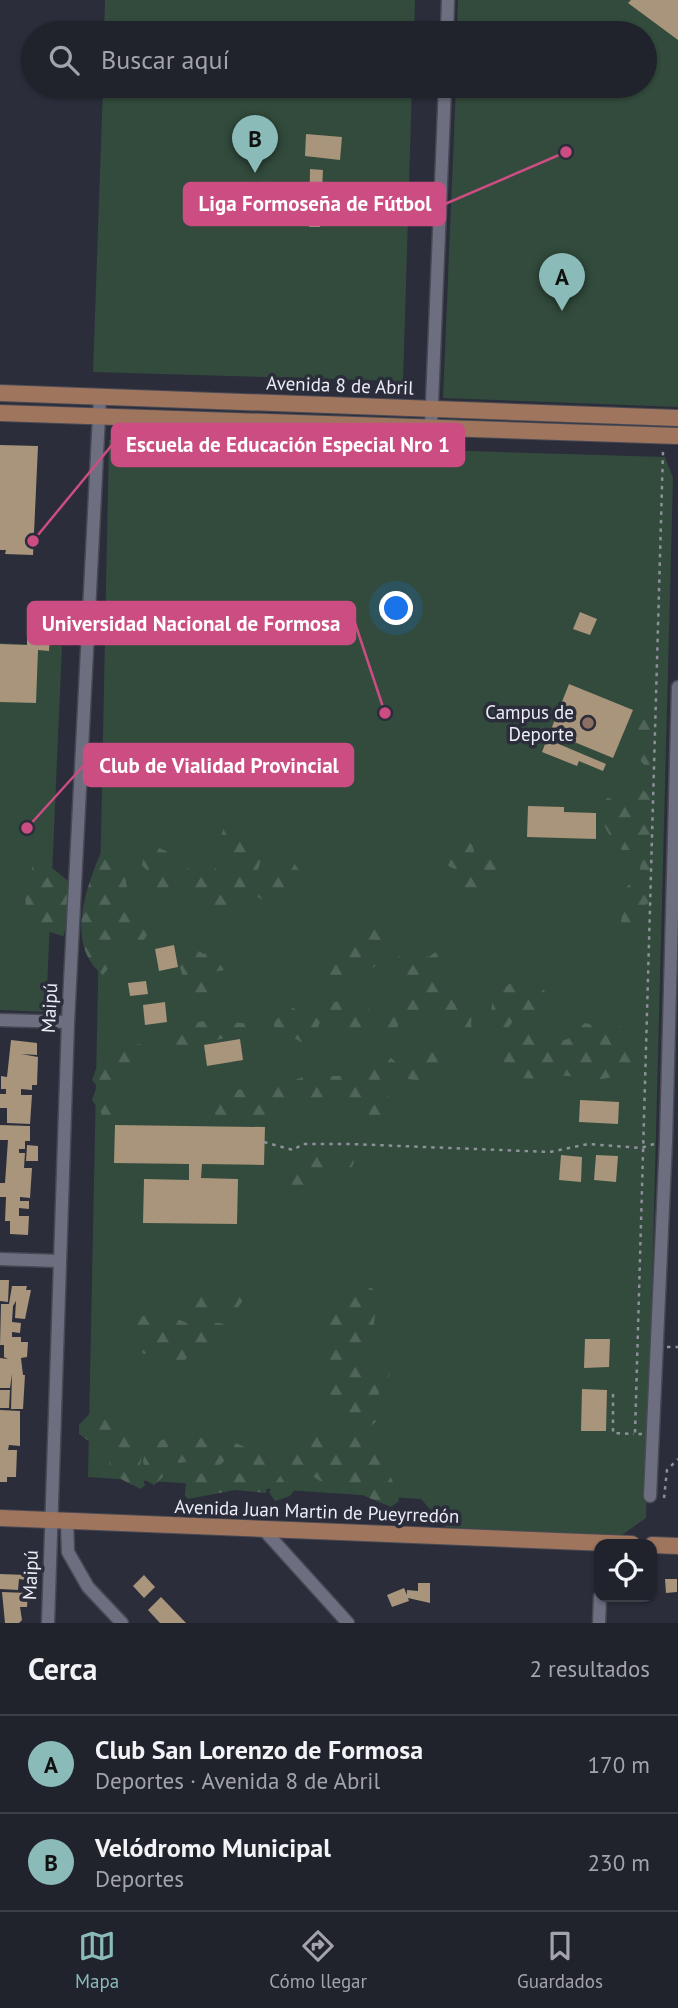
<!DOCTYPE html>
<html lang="es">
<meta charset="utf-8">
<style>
body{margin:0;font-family:"PT Sans",sans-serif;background:#282a34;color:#f1f3f6}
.controls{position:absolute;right:21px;bottom:21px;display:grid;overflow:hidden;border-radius:14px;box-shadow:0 2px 5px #0004}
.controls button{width:63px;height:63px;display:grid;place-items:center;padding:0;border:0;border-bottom:2px solid #3d3f48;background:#20222c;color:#f1f3f6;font:35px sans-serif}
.you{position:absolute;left:397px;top:609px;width:24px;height:24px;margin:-18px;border:5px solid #fff;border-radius:50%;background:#1a73e8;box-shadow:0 0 0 10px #1a73e833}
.badge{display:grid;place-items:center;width:46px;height:46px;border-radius:50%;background:#8bbbb9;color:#111;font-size:23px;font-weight:700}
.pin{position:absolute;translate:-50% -58px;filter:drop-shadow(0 2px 4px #0008)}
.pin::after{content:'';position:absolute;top:37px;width:24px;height:21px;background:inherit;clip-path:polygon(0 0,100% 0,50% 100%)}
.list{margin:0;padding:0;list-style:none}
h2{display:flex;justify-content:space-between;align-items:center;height:91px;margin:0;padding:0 28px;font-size:30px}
h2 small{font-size:23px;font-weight:400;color:#a2a4a9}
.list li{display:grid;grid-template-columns:46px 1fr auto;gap:21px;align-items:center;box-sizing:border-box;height:98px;padding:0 28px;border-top:2px solid #3d3f48}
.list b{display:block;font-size:26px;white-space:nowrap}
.list p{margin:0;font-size:23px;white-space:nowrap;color:#a2a4a9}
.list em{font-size:23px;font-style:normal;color:#a2a4a9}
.icon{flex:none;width:38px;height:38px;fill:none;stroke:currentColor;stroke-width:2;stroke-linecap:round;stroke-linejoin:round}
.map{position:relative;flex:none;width:678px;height:1623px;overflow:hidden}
.search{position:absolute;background:#20222c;box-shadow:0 2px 5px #0004;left:21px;right:21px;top:21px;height:77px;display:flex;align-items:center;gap:18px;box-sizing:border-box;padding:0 24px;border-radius:38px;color:#a2a4a9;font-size:26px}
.sheet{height:287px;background:#20222c}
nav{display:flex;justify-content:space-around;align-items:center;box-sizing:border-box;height:98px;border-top:2px solid #3d3f48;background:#20222c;font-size:19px;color:#a2a4a9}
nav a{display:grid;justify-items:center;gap:4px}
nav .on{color:#8bbbb9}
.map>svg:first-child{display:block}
</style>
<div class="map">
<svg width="678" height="1623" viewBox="0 0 678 1623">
<defs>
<pattern id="forest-firs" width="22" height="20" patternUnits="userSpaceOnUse" patternTransform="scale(1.75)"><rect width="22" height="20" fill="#324b3c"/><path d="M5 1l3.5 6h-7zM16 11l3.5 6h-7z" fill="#506559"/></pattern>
</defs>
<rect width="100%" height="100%" fill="#2b2d3b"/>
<g fill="#324b3c">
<path d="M105 0H415L414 33H104Z"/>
<path d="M458 0H678V407L443 398 456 86H645V33H457Z"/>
<path d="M103 86H412L403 381 93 372Z"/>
<path d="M109 440 665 457 673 478 646 1518 619 1537 445 1527 421 1499 88 1477Z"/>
<path d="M0 643 62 646 46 1012 0 1010Z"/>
</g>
<g fill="url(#forest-firs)">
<path d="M643 716 654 717 660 726 650 748 660 757 656 767 648 770 637 756 642 742 637 732Z"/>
<path d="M642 789 652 798V869L646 884 654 896 647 904 645 928 638 932 620 926 622 917 619 918 618 910 612 902C622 886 655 875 633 850H622C610 839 602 824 599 808L607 798 626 801Z"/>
<path d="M229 824H240C254 840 266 847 258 870L261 873 267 874 284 856 289 857 299 870V886L283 892 277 901 266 902 248 891 237 890 228 884 226 851 219 842 224 827Z"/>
<circle cx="458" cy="853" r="16"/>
<path d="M156 847 166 851 177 863 172 883 165 891 156 887 153 877 142 865 145 850Z"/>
<path d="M101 852 123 860C126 888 130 910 150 930L140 946 110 947 114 961 103 975C65 945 86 888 101 852Z"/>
<path d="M192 860H208C220 870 231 894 227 908 209 916 198 899 187 887V866Z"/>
<path d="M480 860H497L500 870 482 901 473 905 463 900C464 885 466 869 480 860Z"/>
<path d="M46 863 78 889 63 936 43 930 25 920 26 888 33 865Z"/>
<path d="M364 928H374L384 939 385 955C368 977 355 980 328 977L325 961 331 954 344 951 353 932Z"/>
<path d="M190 947 204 954 209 951 220 955 225 965 224 970 213 972V977L223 983 225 993 199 1011 191 1005 180 987 183 977 178 961 185 949Z"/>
<path d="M438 950 448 954 443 985C455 992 459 1002 472 1009L471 1025 476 1034 471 1043 461 1046C450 1032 441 1018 421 1012L408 1021 399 1019 395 1045H386L382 1041 383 1013 405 986 401 977 392 972 399 956 409 951 429 957Z"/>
<path d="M518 978 544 990 547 998 543 1008 518 1015 507 1029 496 1033 484 1026 491 1012 493 995Z"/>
<path d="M350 996 365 1002 373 1015 368 1030 355 1040 351 1037 349 1026 335 1020 325 1006Z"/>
<path d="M289 1005 303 1015 310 1010 320 1022 310 1047 296 1039 280 1041 275 1038 274 1022Z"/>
<path d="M204 1021 244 1023 254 1029 255 1039C246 1043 237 1038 227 1038 211 1039 199 1050 188 1059H182L163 1041 171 1027Z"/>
<path d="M611 1022C634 1032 650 1057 623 1075L597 1080 560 1075 545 1079 517 1078 508 1073 501 1052 496 1050 503 1039 515 1038 534 1026 545 1028 552 1043 568 1039 585 1023 600 1027Z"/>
<path d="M434 1039 443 1046 434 1072 423 1082 408 1079 403 1060 423 1041Z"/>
<path d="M134 1043 153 1048 155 1063 143 1069 128 1066 126 1074 118 1078 113 1088V1096L125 1103V1108L119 1114 103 1116 92 1100 97 1086 92 1080 96 1069 102 1064 115 1066 116 1054Z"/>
<path d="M391 1058 399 1065 388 1095 395 1111 393 1116 373 1124 368 1122 370 1105 349 1098 306 1106 286 1099 256 1128 241 1122 239 1106 234 1104 222 1121C208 1110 201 1093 216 1080L235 1090 283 1085 305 1076H339C348 1068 378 1061 391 1058Z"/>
<path d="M320 1149 351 1155 354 1162 351 1170 323 1175 313 1179 302 1190V1206L297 1209 283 1184 284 1168 300 1154Z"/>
<path d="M351 1284 372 1288C381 1300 370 1345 368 1361L372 1365H382L390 1373 387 1383 374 1400 377 1421 364 1431C387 1445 383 1444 388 1469 391 1481 398 1489 399 1501L391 1507 331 1482 320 1481 311 1475 305 1476 290 1496 275 1501 269 1492 308 1436H329L357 1429 327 1391 332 1369 326 1360 329 1343 323 1321 334 1300Z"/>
<path d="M206 1288 220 1298 235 1292 243 1300 231 1318 222 1312 207 1315 210 1323H221L230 1328 232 1333 218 1351 208 1352 202 1344H197L181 1366 166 1362 159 1352 144 1354 140 1350 145 1341 132 1332 134 1322 143 1316 173 1317 189 1324 197 1316 194 1300Z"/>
<path d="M91 1412 102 1415 110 1422 132 1423 134 1434 144 1447 139 1469 145 1485 141 1489C127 1482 105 1475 110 1456L79 1434V1425Z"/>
<path d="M225 1438 249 1449 265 1446 271 1461 266 1493 235 1490 188 1499 185 1495 186 1483 198 1473 228 1478 236 1471 249 1480 255 1479 254 1468 245 1462 224 1461 213 1472 209 1469 207 1453 200 1460 179 1463 172 1456C176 1435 207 1438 225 1438Z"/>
<path d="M165 1439 170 1442 160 1464 163 1477 154 1485 147 1481 143 1461 148 1445Z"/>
</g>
<g fill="#a8957b">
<path d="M631 0H678V40L628 3Z"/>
<path d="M306 134 342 137 340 160 305 156Z"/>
<path d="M310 169 323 170 320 227H309Z"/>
<path d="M0 445 38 446 33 555 5 554 6 550H0Z"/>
<path d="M580 612 597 619 590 635 573 629Z"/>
<path d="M27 629 50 630 49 651 38 650 36 703 0 702V644L27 645Z"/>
<path d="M569 684 633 710 613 758 550 732Z"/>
<path d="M547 739 606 764 603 771 579 761 577 766 542 752Z"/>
<path d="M528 806 564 807V812L596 813V839L527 837Z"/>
<path d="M174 945 178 967 159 971 155 949Z"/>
<path d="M146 981 148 994 130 996 128 983Z"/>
<path d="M165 1002 167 1022 145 1025 143 1005Z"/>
<path d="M240 1039 243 1060 207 1066 204 1045Z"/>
<path d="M11 1040 37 1043V1055L21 1054 38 1057 37 1085H32V1090L21 1089V1095H32L30 1124 7 1123V1108H0V1094H6V1089H1V1076L7 1077Z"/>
<path d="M580 1100 619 1102 618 1124 579 1122Z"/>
<path d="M0 1125 30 1126V1141H25V1149H19V1153H25L24 1168H32L30 1198 20 1197V1201H29V1209L19 1208V1216H29L28 1235 10 1234V1221H5L6 1197H0V1183H5L8 1140H0Z"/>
<path d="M115 1125 265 1127 264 1165 202 1164 201 1178 238 1179 237 1224 143 1223 144 1179 189 1180V1164L114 1163Z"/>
<path d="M27 1145 38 1146V1161H26Z"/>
<path d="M561 1155 582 1157 581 1182 559 1180Z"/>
<path d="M596 1155 618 1156 616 1182 594 1180Z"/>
<path d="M0 1280H9L8 1302 0 1301Z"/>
<path d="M12 1286H27L26 1290H31L25 1319 15 1318 16 1301 13 1306 12 1322 21 1323 20 1333 12 1332V1337H21V1342H28L27 1357 21 1358 23 1375H25L23 1409H11L12 1374 10 1388H0V1358L8 1359 4 1357V1345H0L1 1304H9Z"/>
<path d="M585 1339H610L609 1367 584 1368Z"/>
<path d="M582 1389 607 1390 606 1431H581Z"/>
<path d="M0 1390H10L9 1408H0Z"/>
<path d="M0 1410 20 1411V1446L9 1445 8 1450H17L16 1477H7V1482H0Z"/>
<path d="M0 1574 27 1575 26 1580 19 1579 18 1590 0 1589Z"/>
<path d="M144 1575 155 1587 144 1598 133 1586Z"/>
<path d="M665 1579H677V1592L666 1593Z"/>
<path d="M418 1583H430V1603L408 1598 409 1601 392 1607 387 1595 404 1588 407 1595V1590L418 1591Z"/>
<path d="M2 1592 28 1593 27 1607H20L22 1620 19 1623H5Z"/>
<path d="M161 1597 186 1623H160L148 1610Z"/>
</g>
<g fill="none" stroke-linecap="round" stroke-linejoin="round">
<g stroke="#484954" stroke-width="15">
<g id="minor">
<path d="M447 33 448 0"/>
<path d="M431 427 445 86"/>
<path d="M0 1020 68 1022"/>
<path d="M0 1259 59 1261"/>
<path d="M650 1496 666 1140 678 687"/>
<path d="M67 1522 68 1552 88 1587 122 1623"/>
<path d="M263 1529 348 1623"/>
<path d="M48 1623 68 1022 100 396"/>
<path d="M599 1623 600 1597"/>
</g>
</g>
<g stroke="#484954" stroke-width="18">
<g id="major">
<path d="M0 393 678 418"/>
<path d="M0 413 678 436"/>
<path d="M0 1518 632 1544"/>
<path d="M652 1545 678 1546"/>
</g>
</g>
<g stroke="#8e8f9b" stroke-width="2.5" stroke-dasharray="3.5 5" stroke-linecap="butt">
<path d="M264 1142 293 1150 303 1144H350L550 1152 588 1144 641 1148 654 1144"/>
<path d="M667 1347H678"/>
<path d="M613 1394V1433L634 1434"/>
<path d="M642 1434H635L663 451"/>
<path d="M664 1498 667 1470 678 1459"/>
</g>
<use href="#minor" stroke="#6d6f80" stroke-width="12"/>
<use href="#major" stroke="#9f755e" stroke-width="16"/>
</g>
<circle fill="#8d6e63" stroke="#2b2d3b" stroke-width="2.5" cx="588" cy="723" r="7"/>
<g text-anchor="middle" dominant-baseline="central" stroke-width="7" stroke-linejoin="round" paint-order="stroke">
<g font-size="19" fill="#ecedf7" stroke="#2b2d3b">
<text transform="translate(340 385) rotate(2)">Avenida 8 de Abril</text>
<text transform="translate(49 1008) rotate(-87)">Maipú</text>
<text transform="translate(317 1511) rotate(2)">Avenida Juan Martin de Pueyrredón</text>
<text transform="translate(30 1575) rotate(-88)">Maipú</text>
</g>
<g font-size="19" fill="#ecedf7" stroke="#2b2d3b" text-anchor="end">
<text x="574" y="712">Campus de<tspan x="574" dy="22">Deporte</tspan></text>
</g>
</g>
<path fill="none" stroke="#cc4d82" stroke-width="2.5" d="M566 152L445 204M33 541L112 445M385 713L355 623M27 828L84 765"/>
<g fill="#cc4d82" stroke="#2b2d3b" stroke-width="2.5">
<circle cx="566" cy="152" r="7"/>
<circle cx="33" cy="541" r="7"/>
<circle cx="385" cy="713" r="7"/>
<circle cx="27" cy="828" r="7"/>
</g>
<g fill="#cc4d82" stroke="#cc4d82" stroke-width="2.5">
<rect x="184" y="183" width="261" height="42" rx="7"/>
<rect x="112" y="424" width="352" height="42" rx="7"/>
<rect x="28" y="602" width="327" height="42" rx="7"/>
<rect x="84" y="744" width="269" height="42" rx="7"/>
</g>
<g font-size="21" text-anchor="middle" font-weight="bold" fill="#fff">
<text x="315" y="211">Liga Formoseña de Fútbol</text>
<text x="288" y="452">Escuela de Educación Especial Nro 1</text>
<text x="191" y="631">Universidad Nacional de Formosa</text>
<text x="219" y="773">Club de Vialidad Provincial</text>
</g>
</svg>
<div class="controls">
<button><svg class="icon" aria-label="locate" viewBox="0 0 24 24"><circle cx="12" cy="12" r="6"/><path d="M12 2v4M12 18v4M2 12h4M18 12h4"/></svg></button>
</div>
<div class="you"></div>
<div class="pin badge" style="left:562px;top:311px">A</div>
<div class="pin badge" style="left:255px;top:173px">B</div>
<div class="search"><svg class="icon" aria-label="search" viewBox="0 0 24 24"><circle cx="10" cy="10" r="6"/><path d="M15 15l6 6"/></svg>Buscar aquí</div>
</div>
<section class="sheet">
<h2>Cerca<small>2 resultados</small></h2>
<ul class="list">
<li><span class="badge">A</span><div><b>Club San Lorenzo de Formosa</b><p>Deportes · Avenida 8 de Abril</p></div><em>170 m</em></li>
<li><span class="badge">B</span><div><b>Velódromo Municipal</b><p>Deportes</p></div><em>230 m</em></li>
</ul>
</section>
<nav>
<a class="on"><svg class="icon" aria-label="map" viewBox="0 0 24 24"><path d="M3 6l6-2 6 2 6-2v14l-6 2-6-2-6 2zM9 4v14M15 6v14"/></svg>Mapa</a>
<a><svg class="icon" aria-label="directions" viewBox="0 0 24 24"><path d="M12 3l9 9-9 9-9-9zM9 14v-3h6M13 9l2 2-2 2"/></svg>Cómo llegar</a>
<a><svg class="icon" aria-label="saved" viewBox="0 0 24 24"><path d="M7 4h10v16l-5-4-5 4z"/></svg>Guardados</a>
</nav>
